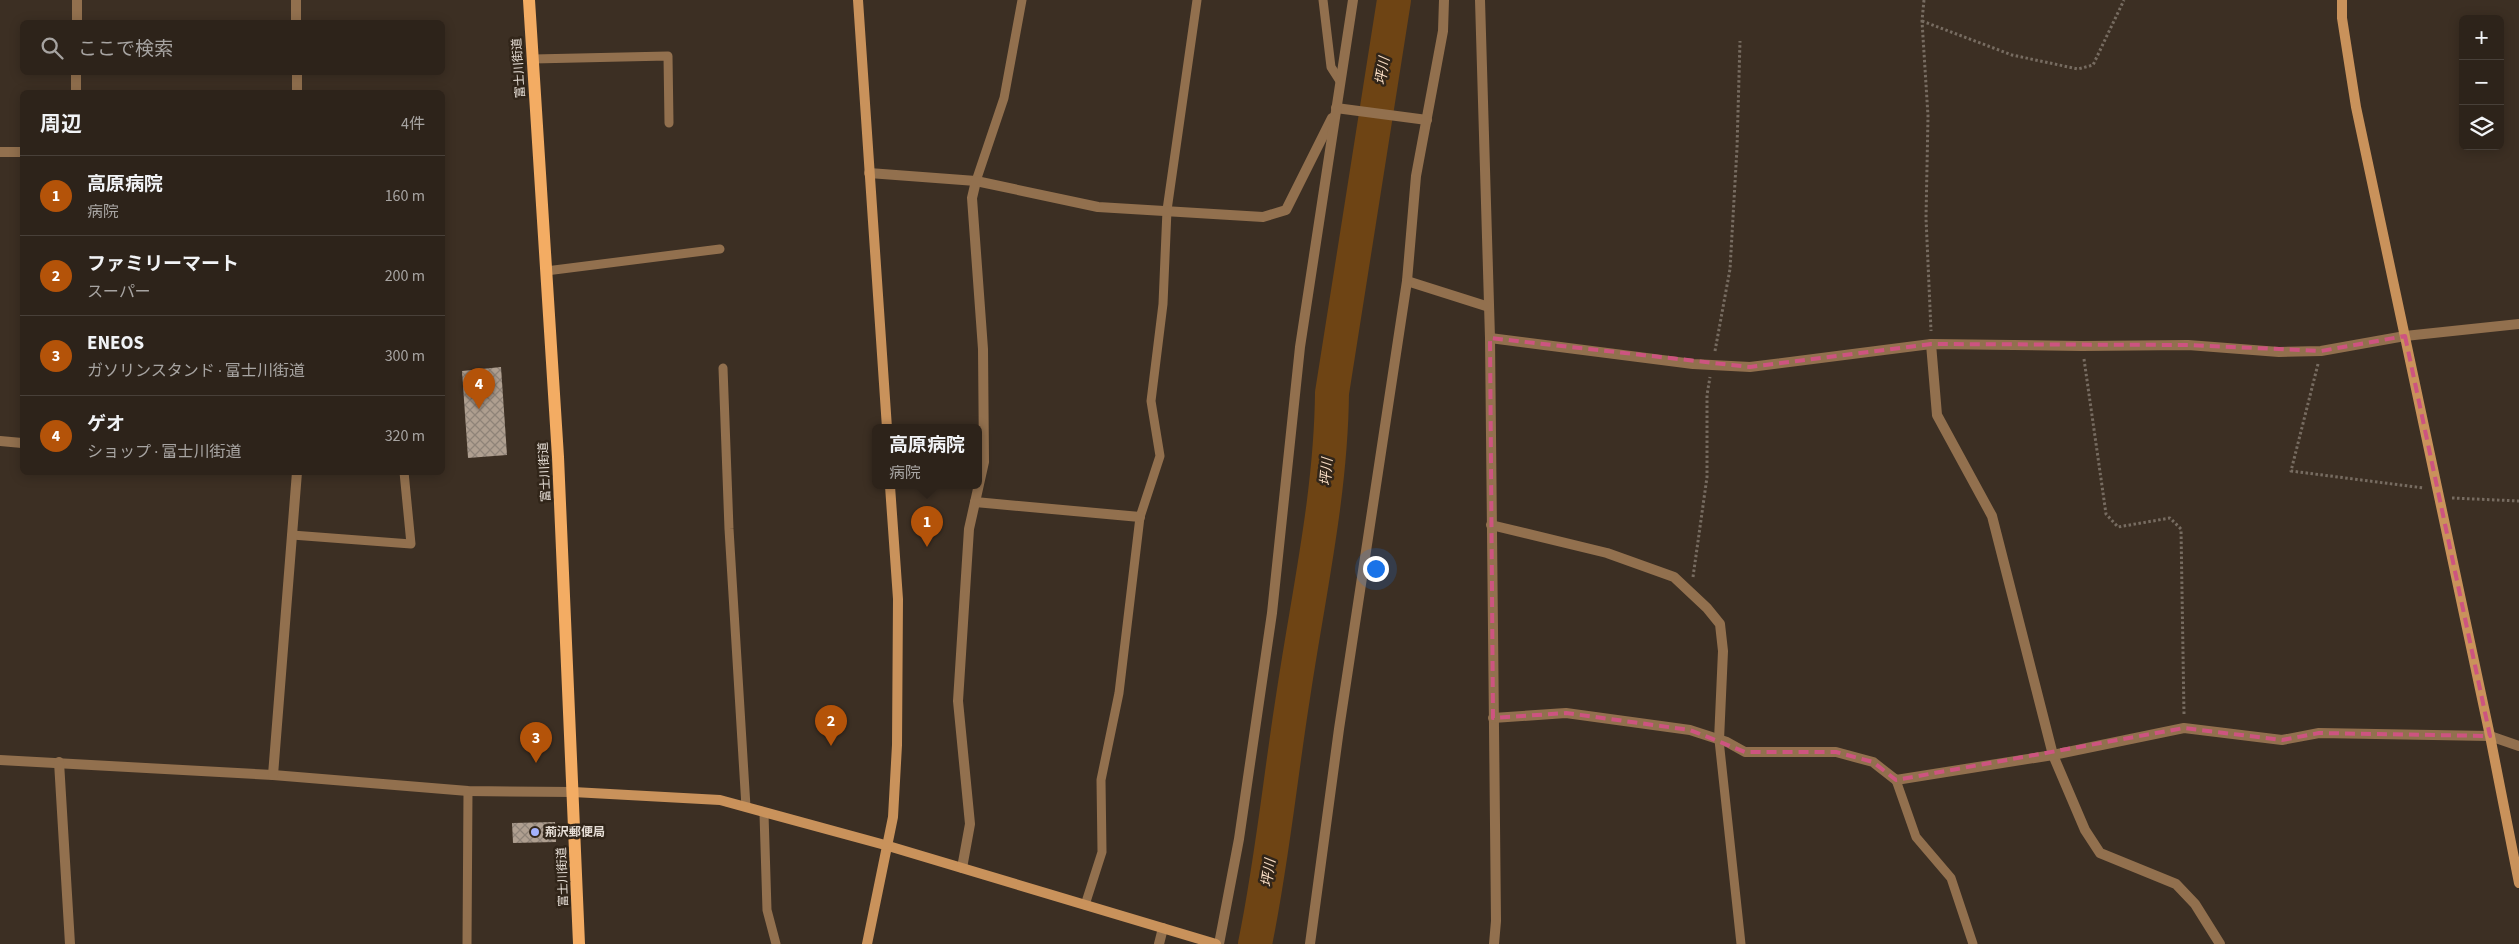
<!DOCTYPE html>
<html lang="ja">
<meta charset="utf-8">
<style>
body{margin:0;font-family:"Source Sans 3","Noto Sans JP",sans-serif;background:#392f27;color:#f1f3f6}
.controls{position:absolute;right:15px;top:15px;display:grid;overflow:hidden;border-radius:8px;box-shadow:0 2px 12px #0003}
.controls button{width:45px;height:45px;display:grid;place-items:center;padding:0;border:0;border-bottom:1px solid #484039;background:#2d231a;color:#f1f3f6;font:25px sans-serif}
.you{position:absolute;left:1375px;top:568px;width:18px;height:18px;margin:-12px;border:4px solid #fff;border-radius:50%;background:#1a73e8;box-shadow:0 0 0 8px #1a73e833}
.badge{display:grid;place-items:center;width:32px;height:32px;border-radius:50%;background:#b45309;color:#fff;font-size:16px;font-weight:700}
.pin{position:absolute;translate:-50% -41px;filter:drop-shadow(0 1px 2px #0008)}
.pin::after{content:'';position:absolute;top:26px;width:18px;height:15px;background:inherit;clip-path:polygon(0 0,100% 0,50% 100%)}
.popup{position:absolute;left:872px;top:424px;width:110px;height:65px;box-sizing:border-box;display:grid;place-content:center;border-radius:8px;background:#2d231a;filter:drop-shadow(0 1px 4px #0005);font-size:16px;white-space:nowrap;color:#a7a4a2}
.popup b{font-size:19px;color:#f1f3f6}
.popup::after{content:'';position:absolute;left:50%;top:100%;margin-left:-10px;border:10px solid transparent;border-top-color:#2d231a}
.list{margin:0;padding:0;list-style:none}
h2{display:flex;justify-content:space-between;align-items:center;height:65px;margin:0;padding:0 20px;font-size:21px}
h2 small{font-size:16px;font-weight:400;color:#a7a4a2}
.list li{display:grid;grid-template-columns:32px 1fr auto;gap:15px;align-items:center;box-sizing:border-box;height:80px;padding:0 20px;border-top:1px solid #484039}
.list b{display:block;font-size:19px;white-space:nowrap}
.list p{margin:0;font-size:16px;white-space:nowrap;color:#a7a4a2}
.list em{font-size:16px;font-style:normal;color:#a7a4a2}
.icon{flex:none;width:28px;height:28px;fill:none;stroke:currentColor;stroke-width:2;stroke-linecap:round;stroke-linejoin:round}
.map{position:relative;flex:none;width:2519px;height:944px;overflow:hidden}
.search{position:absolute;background:#2d231a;box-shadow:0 2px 12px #0003;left:20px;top:20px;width:425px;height:55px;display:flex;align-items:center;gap:12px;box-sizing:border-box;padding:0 18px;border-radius:8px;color:#a7a4a2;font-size:19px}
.panel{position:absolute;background:#2d231a;box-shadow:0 2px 12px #0003;left:20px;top:90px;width:425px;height:385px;border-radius:8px}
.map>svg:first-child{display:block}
</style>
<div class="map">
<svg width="2519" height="944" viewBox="0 0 2519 944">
<defs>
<pattern id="building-cross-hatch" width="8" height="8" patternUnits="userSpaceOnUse" patternTransform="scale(1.25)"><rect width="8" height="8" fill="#af9f90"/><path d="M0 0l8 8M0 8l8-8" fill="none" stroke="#8f8378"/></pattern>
</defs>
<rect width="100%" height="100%" fill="#3c2f23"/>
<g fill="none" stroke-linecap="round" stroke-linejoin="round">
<path stroke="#6e4414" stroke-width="34" d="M1255 944C1272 862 1280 779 1293 697 1308 596 1331 495 1332 393L1394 0"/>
</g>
<g fill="url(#building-cross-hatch)">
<path d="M501 367 507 455 468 458 462 371Z"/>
<path d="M555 822 556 842 513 843 512 823Z"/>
</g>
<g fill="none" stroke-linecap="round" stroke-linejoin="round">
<g stroke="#776c61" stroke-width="3" stroke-dasharray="2.5 2.5" stroke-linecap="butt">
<path d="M1924 0 1922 21 1928 116 1926 218 1931 331"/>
<path d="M1922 21 2012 55 2078 69 2093 65 2124 0"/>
<path d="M1715 351 1730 269 1737 148 1740 41"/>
<path d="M2084 359 2106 514 2118 527 2170 518 2181 529 2184 715"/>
<path d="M2318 364 2291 471 2424 488"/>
<path d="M2452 498 2519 501"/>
<path d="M1693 577 1707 477V395L1710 377"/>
</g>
<g stroke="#92704e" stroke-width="9">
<path d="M1323 0 1331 67 1340 81"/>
<path d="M533 59 668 56 669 123"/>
<path d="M976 181 1004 98 1022 0"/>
<path d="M546 271 720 249"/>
<path d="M723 368 729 529 746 807"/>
<path d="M292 535 411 544 404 472"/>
<path d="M1719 740 1741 944"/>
<path d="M1896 780 1916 837 1951 878 1973 944"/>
<path d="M764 814 767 910 776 944"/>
<path d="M1085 905 1102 852 1101 780 1119 693 1140 517 1160 456 1151 401 1163 304 1167 210 1197 0"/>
<path d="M467 944 468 791"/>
</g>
<g stroke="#92704e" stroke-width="10">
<path d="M296 0V22"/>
<path d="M1480 0 1490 338 1496 921 1494 944"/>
<path d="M77 22V0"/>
<path d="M297 72V92"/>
<path d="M76 92V72"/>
<path d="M1336 108 1427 120"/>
<path d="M0 152H22"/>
<path d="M869 173 976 181 1098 207 1263 217 1286 210 1332 118"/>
<path d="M1407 281 1489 307"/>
<path d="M1490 338 1693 364 1750 367 1931 344 2082 346 2188 345 2279 352 2321 351 2405 336 2519 324"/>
<path d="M1931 344 1937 415 1992 516 2053 755 2085 830 2100 853 2176 884 2195 904 2220 944"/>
<path d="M0 441 22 443"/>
<path d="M975 502 1140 517"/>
<path d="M1491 525 1607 553 1674 577 1707 608 1720 624 1723 651 1719 740"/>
<path d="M1493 718 1566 713 1690 730 1727 742 1745 752H1836L1873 762 1896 780 2053 755 2184 728 2282 740 2319 733 2490 736 2519 746"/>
<path d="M0 760 273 775 468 791 573 792"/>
<path d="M59 762 70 944"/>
<path d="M273 775 297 472"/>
<path d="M962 868 970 824 958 701 969 529 984 462 983 349 972 198 976 181"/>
<path d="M1159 944 1163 928"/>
<path d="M1219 944 1239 839 1272 613 1300 347 1353 0"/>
<path d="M1310 944 1339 729 1407 281 1416 176 1443 31 1444 0"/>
</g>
<g stroke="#c9925b" stroke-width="10">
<path d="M858 0 887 428"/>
<path d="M2342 0V18L2356 107 2490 736 2519 883"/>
<path d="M573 792 720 800 885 845 1216 944"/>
<path d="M867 944 893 817 897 745 898 599 890 486"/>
</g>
<path stroke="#f3ac63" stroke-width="12" d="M529 0 558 457 579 944"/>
</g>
<path fill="none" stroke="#cd5480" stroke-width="4" stroke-dasharray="10 6" stroke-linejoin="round" d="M2405 336 2490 736 2319 733 2282 740 2184 728 1896 780 1873 762 1836 752H1745L1690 730 1566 713 1493 718 1490 338 1750 367 1931 344 2188 345 2321 351Z"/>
<circle fill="#a4b2fc" stroke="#312519" stroke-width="2" cx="535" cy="832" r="5"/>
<g text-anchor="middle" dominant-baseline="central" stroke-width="5" stroke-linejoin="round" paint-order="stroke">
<g font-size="12" fill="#e7dfd7" stroke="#312519">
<text transform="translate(519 68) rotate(-94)">富士川街道</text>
<text transform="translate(545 472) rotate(-93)">富士川街道</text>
<text transform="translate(563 877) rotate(-92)">富士川街道</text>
</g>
<g font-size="12" font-weight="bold" fill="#e7dfd7" stroke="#312519" text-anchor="start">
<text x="545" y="832">荊沢郵便局</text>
</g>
<g font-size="14" font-style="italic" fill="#fadec5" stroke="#312519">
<text transform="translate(1383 71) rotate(-81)">坪川</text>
<text transform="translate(1327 472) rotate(-86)">坪川</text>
<text transform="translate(1269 873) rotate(-82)">坪川</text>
</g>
</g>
</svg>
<div class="controls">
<button>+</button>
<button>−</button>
<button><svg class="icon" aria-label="layers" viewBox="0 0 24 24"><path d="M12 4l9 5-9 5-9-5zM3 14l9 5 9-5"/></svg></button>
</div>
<div class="you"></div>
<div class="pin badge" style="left:927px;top:547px">1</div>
<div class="popup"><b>高原病院</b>病院</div>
<div class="pin badge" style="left:831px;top:746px">2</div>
<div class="pin badge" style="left:536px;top:763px">3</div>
<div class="pin badge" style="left:479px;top:409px">4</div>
<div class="search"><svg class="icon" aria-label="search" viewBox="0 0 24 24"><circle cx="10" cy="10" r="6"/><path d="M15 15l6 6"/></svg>ここで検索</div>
<section class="panel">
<h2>周辺<small>4件</small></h2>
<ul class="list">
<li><span class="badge">1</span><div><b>高原病院</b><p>病院</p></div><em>160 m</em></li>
<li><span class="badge">2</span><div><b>ファミリーマート</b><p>スーパー</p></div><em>200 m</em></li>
<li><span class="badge">3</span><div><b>ENEOS</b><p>ガソリンスタンド · 富士川街道</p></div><em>300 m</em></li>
<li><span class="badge">4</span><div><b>ゲオ</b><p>ショップ · 富士川街道</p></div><em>320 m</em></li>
</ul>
</section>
</div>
